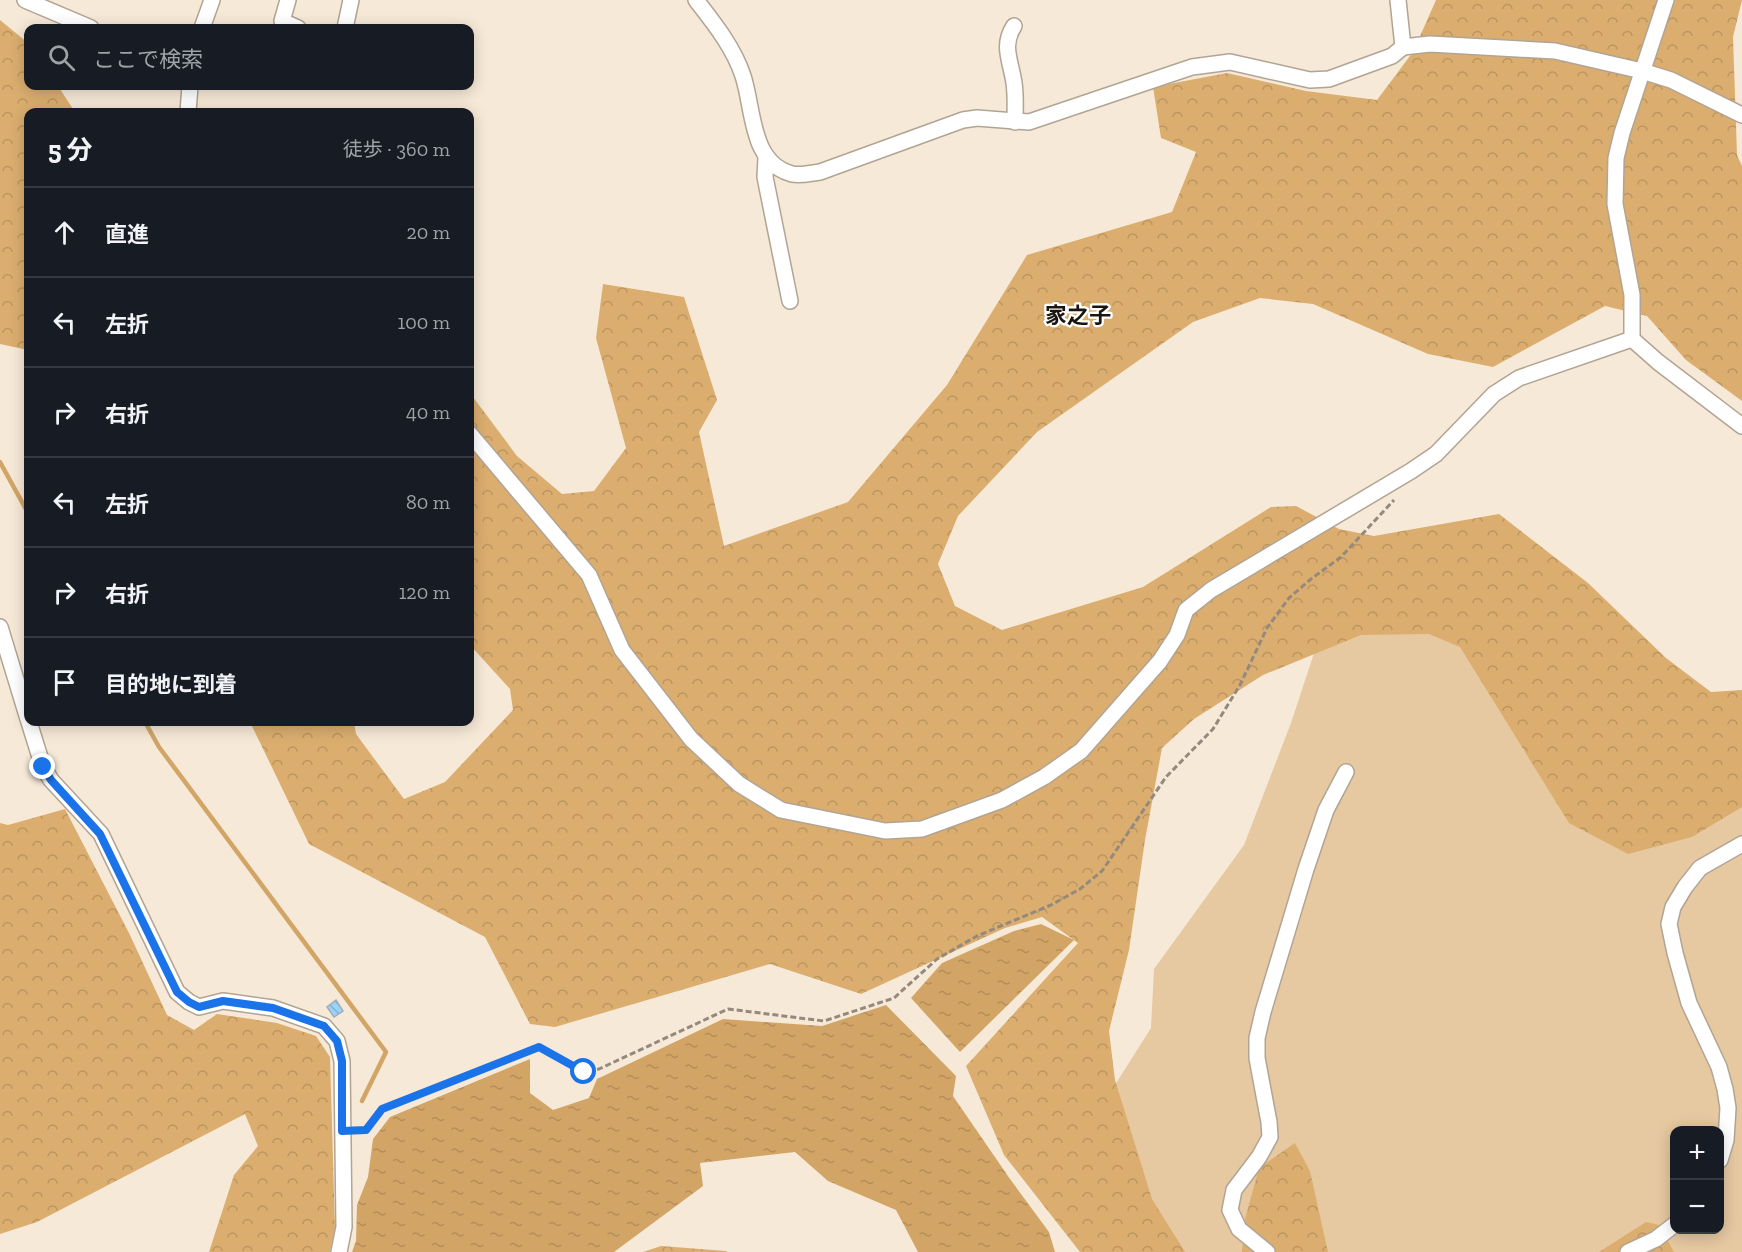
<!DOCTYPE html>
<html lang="ja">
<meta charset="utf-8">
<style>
body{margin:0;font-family:"Zilla Slab","Noto Sans JP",serif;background:#20242c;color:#f1f3f6}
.controls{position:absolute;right:18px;bottom:18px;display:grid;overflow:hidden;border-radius:12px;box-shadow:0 3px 15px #0003}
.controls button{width:54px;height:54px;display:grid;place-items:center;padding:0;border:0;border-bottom:2px solid #363941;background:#171b24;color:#f1f3f6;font:30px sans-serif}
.stop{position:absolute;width:18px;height:18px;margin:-14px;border:4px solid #1a73e8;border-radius:50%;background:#fff}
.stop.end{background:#1a73e8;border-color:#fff;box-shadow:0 2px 6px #0008}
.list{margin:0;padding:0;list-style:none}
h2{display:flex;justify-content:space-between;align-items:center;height:78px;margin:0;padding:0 24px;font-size:26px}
h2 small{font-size:20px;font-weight:400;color:#9ea1a6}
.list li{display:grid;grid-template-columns:39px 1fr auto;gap:18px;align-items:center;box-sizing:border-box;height:90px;padding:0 24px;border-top:2px solid #363941}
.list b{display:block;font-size:22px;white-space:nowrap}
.list em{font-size:20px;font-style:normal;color:#9ea1a6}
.icon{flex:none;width:33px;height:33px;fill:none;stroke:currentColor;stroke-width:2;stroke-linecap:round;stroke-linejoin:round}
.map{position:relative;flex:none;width:1742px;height:1252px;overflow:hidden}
.search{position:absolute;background:#171b24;box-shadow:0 3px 15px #0003;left:24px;top:24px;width:450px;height:66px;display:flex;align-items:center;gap:15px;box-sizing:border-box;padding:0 21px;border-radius:12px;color:#9ea1a6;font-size:22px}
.panel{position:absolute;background:#171b24;box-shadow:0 3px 15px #0003;left:24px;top:108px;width:450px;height:618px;border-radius:12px}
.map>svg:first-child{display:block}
</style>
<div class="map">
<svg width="1742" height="1252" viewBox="0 0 1742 1252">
<defs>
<pattern id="forest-crowns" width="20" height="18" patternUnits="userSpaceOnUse" patternTransform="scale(1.5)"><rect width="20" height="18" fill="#dbae6f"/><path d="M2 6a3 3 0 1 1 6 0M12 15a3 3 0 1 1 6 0" fill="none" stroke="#bb955f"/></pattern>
<pattern id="water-ripples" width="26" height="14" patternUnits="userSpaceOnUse" patternTransform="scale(1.5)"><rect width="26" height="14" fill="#d2a567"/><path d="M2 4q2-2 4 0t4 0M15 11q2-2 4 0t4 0" fill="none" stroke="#b48d58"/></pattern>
<pattern id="building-back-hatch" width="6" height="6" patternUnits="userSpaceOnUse" patternTransform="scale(1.5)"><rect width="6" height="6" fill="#9ad3f6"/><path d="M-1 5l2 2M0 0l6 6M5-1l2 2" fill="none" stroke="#84b4d2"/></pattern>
</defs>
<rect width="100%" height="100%" fill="#f7e9d7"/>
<path fill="#e6c8a1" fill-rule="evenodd" d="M1431 612 1742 768V1252H1154L1108 1096 1151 1028 1154 969 1244 845 1291 723 1318 641ZM1674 1130H1720V1230H1674Z"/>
<g fill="url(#forest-crowns)">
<path d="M1436 0H1742L1733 37 1737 155 1742 166V401L1686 360 1647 316 1605 306 1493 367 1428 354 1313 304 1260 298 1193 322 1037 432 958 516 938 564 955 606 1002 630 1143 587 1271 507 1296 506 1339 529 1374 536 1499 514 1588 583 1666 658 1711 692 1742 690V807L1692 837 1628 854 1569 823 1460 647 1429 634 1361 635 1263 675 1194 719 1162 748 1145 840 1129 950 1109 1031 1115 1080 1152 1199 1185 1252H1080L1004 1155 966 1066 1078 943 1042 917 1005 928 861 994 770 964 555 1027 530 1024 485 937 309 844 250 722H354L356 734 404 799 445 782 513 710 510 689 470 645V393L517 456 562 494 594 491 626 448 596 338 603 284 684 297 717 400 699 432 724 546 848 502 947 385 1027 255 1172 212 1196 152 1161 138 1153 87 1227 73 1306 91 1377 100 1413 52Z"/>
<path d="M0 20 28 43V86H58L75 112H28V350L0 344Z"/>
<path d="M65 809 129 933 167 1015 194 1030 217 1014 277 1023 316 1036 330 1057 335 1228 330 1252H209L234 1175 258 1146 245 1114 37 1222 0 1234V823L8 825Z"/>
<path d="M1295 1143 1310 1171 1328 1252H1242L1245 1219 1259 1168Z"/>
<path d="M1646 1222 1659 1225 1674 1252H1599Z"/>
<path d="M661 1246 726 1251 727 1252H643Z"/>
</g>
<g fill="url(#water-ripples)">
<path d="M1041 924 1074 940 960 1052 911 998 942 963 1014 931Z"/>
<path d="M886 1005 956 1076 953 1096 1010 1179 1049 1232 1055 1252H918L896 1210 828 1181 795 1152 700 1163 703 1186 614 1252H352L356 1241 357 1205 368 1177 373 1139 390 1117 530 1059V1093L553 1110 589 1098 597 1079 723 1019 822 1026Z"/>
</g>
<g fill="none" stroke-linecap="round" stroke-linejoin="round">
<g stroke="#d2a567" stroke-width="4.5">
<path d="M0 462 28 513"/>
<path d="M145 722 159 747 386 1052 362 1101"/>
</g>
</g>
<path fill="url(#building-back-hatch)" stroke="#9cafbc" stroke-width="1.5" d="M336 1000 343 1011 334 1017 327 1007Z"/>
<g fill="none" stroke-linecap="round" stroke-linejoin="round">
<g stroke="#b1a493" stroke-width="18">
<g id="minor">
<path d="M25 0 91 28"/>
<path d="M288 0 282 21 298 28"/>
<path d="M696 0C714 23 734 48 743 76 754 109 750 163 792 174 801 176 811 173 820 172L963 120 977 118 1029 122 1192 67 1230 62 1310 80 1329 79 1392 56 1403 47 1398 0"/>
<path d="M1666 0 1622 133 1616 158 1615 204 1632 295V339L1658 362 1742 426"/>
<path d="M1014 26C1001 46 1011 61 1014 83 1016 96 1015 109 1015 122"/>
<path d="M202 28 212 0"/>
<path d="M345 28 351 0"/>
<path d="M1403 47 1430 44 1555 51 1642 71 1671 80 1742 115"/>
<path d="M188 112 190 86"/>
<path d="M766 158 765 177 790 301"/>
<path d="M470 434 589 575 622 650 691 739 739 784 781 810 885 831 922 829 1002 800 1044 777 1081 751 1160 661 1177 635 1186 610 1211 590 1411 471 1436 454 1494 394 1519 378 1632 339"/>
<path d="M0 627 28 719"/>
<path d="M29 722 43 767 51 780 101 834 177 992 189 1002 199 1007 223 1001 273 1008 324 1026 337 1041 342 1061 344 1227 339 1252"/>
<path d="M1720 1160 1726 1140 1728 1108 1725 1089 1719 1067 1689 1003 1675 953 1669 924 1673 907 1685 887 1700 868 1742 844"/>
<path d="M1267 1252 1239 1229 1230 1210 1234 1190 1259 1157 1270 1137 1269 1122 1257 1058V1038L1263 1012 1306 869 1326 810 1346 772"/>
<path d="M1628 1252 1656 1239 1674 1225"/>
</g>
</g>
<path stroke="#93897c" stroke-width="3" stroke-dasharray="6 3" stroke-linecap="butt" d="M356 1130H366L382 1109 539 1047 584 1072 599 1069 728 1009 824 1021 894 998 937 959 977 936 1051 905 1080 889 1102 871 1166 777 1213 729 1240 685 1267 628 1289 598 1311 579 1341 557 1394 500"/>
<use href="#minor" stroke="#fff" stroke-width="15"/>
</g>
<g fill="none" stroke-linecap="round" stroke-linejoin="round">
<path stroke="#1a73e8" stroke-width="8" d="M43 767 51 780 100 834 177 992 189 1002 199 1007 223 1001 273 1008 324 1026 337 1041 342 1061V1131L366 1130 382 1109 539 1047 584 1072"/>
</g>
<g text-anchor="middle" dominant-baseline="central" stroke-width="4.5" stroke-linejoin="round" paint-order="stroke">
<g font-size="22" font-weight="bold" fill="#1a150f" stroke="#fff">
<text x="1078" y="315">家之子</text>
</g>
</g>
</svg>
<div class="controls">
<button>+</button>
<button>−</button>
</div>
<div class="stop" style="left:584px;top:1072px"></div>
<div class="stop end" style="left:43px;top:767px"></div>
<div class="search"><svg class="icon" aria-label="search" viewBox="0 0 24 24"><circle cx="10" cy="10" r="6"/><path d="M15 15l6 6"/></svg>ここで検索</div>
<section class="panel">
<h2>5 分<small>徒歩 · 360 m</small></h2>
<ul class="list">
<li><svg class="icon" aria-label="ahead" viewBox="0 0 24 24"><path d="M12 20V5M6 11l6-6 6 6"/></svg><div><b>直進</b></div><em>20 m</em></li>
<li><svg class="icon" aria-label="left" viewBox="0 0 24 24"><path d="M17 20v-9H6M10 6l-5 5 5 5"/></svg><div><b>左折</b></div><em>100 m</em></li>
<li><svg class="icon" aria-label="right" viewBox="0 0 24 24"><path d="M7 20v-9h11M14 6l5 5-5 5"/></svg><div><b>右折</b></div><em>40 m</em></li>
<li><svg class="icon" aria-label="left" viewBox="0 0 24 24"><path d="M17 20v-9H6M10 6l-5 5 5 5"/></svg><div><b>左折</b></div><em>80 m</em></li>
<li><svg class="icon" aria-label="right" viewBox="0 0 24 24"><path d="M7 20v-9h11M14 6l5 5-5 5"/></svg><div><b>右折</b></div><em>120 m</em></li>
<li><svg class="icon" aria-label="arrive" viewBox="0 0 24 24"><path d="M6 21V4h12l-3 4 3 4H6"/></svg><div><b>目的地に到着</b></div></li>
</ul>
</section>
</div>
